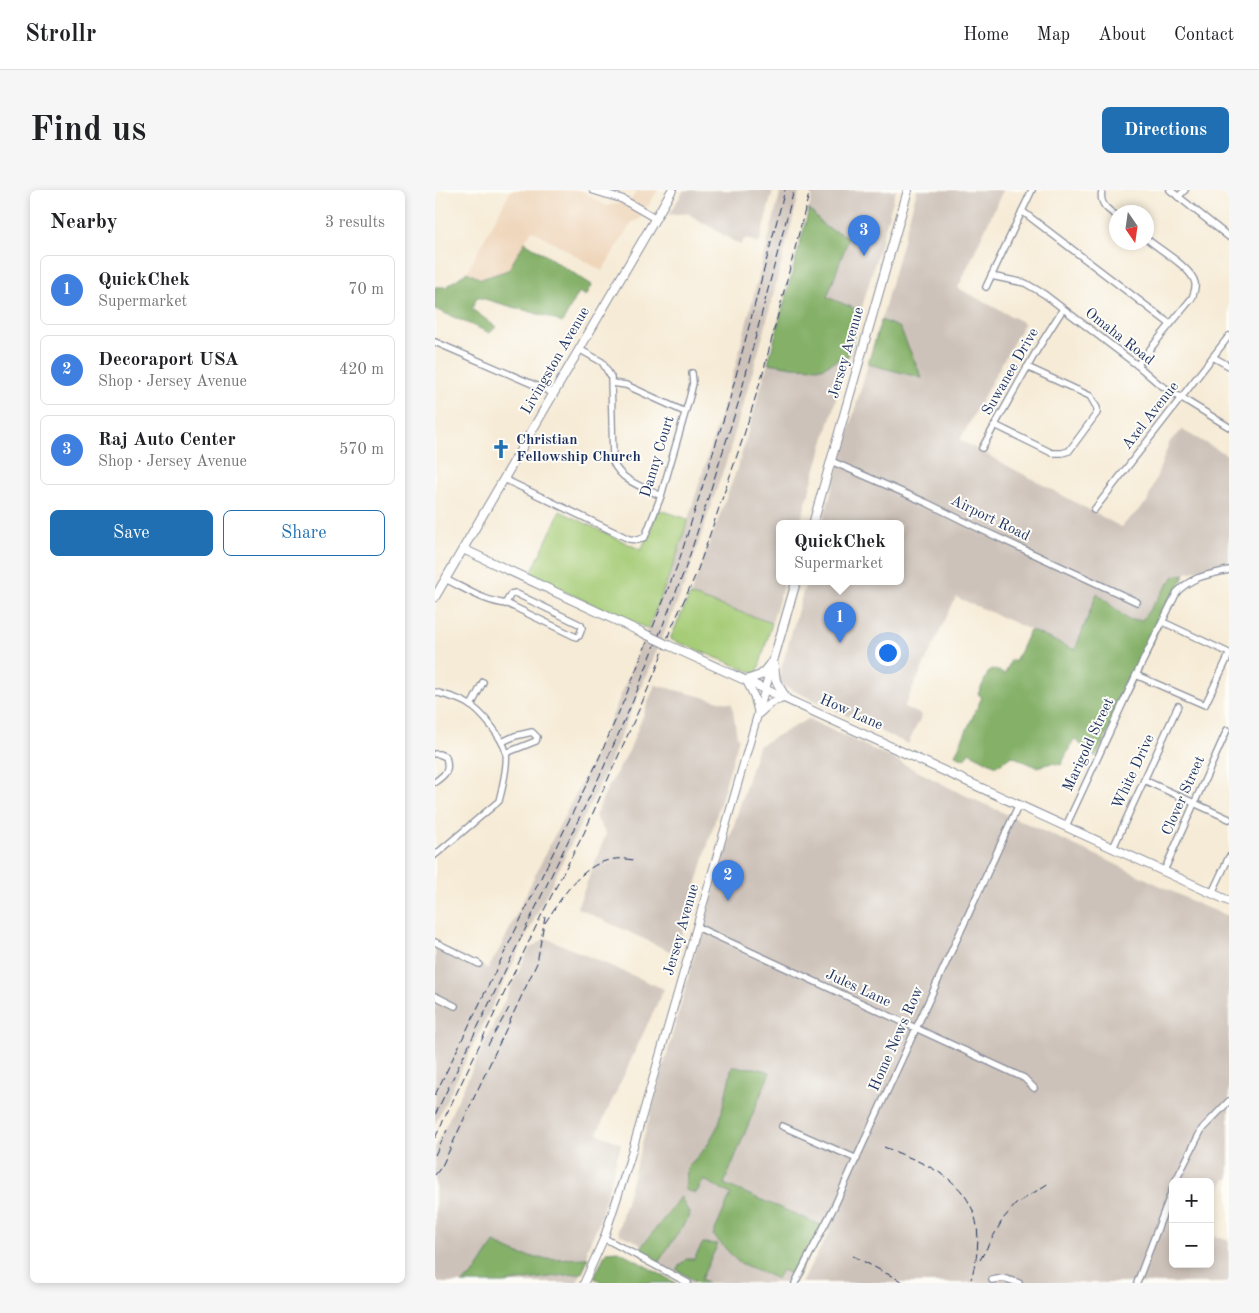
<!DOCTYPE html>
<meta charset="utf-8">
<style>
body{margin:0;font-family:"Old Standard TT",serif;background:#f6f6f6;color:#202124}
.controls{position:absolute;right:15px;bottom:15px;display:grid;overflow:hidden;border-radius:8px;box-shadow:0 2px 8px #0003}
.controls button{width:45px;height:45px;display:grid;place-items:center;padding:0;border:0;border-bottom:1px solid #e0e0e0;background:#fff;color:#202124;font:25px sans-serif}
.compass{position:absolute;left:674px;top:15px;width:45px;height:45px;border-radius:50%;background:#fff;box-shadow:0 2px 8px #0003;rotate:167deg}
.you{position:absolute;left:452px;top:462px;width:18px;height:18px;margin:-12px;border:4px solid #fff;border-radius:50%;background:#1a73e8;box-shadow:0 0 0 8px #1a73e833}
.badge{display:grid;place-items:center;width:32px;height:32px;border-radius:50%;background:#1f6fb2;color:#fff;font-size:16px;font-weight:700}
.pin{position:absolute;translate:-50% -41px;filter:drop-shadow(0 1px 2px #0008)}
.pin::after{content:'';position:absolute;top:26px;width:18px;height:15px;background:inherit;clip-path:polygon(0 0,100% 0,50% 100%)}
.popup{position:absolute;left:341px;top:330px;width:128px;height:65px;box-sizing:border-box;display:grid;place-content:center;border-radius:8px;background:#fff;filter:drop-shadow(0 1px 4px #0005);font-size:16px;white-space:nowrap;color:#757577}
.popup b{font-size:19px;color:#202124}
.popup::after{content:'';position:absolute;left:50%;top:100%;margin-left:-10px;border:10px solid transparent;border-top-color:#fff}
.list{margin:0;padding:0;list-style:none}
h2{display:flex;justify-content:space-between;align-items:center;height:65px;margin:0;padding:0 20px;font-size:21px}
h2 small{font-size:16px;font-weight:400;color:#757577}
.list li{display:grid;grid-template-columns:32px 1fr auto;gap:15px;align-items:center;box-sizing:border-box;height:70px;margin:0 10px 10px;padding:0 10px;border:1px solid #e0e0e0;border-radius:8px}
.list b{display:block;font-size:19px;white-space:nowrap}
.list p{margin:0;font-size:16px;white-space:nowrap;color:#757577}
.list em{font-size:16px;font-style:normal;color:#757577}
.actions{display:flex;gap:10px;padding:15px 20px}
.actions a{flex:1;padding:11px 0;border:1px solid #1f6fb2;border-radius:8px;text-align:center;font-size:18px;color:#1f6fb2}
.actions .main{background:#1f6fb2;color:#fff}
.map{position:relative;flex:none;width:794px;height:1093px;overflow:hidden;border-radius:8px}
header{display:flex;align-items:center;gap:30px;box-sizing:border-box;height:70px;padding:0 25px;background:#fff;border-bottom:1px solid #e0e0e0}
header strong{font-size:24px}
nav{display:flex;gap:28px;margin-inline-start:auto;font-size:18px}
.intro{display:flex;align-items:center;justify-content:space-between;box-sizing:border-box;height:120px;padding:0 30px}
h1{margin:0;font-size:35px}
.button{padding:12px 22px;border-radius:8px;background:#1f6fb2;color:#fff;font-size:18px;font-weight:700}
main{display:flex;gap:30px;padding:0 30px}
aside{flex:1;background:#fff;border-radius:8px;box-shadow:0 2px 8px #0003}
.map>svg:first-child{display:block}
</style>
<header>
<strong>Strollr</strong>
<nav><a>Home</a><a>Map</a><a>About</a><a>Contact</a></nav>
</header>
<div class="intro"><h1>Find us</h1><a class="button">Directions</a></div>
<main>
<aside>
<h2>Nearby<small>3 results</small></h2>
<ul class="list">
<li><span class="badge" style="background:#3f7fe0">1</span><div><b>QuickChek</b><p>Supermarket</p></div><em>70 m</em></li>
<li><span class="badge" style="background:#3f7fe0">2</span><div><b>Decoraport USA</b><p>Shop · Jersey Avenue</p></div><em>420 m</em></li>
<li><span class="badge" style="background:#3f7fe0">3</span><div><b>Raj Auto Center</b><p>Shop · Jersey Avenue</p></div><em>570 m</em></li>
</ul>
<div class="actions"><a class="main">Save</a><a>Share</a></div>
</aside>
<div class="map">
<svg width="794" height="1093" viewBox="0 0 794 1093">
<rect width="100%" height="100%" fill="#fdfcf7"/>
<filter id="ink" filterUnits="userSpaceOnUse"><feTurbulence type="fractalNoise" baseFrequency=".02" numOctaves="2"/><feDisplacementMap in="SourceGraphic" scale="10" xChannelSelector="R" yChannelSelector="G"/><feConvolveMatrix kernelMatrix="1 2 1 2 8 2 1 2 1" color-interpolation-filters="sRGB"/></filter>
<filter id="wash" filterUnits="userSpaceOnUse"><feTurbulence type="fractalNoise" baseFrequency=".0096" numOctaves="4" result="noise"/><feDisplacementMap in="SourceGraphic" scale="20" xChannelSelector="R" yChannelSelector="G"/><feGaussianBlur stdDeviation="1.12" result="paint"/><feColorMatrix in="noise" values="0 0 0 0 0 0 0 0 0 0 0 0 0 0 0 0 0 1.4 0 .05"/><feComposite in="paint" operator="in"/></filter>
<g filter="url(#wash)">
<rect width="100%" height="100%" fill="#f6ebd6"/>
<path fill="#efd6bb" d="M76 0H146L171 16 195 11 203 0H223L205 29 197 32 167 81 97 40 73 80 46 89 32 82Z"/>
<g fill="#cdc2b9">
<path d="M249 0H338L324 54 311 48 305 55 252 23 234 25Z"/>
<path d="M346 0H365L327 149 293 266 248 399 165 594 0 934V753L53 779 68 753 112 660 153 580 181 517 242 365 300 178Z"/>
<path d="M378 0H461L426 121 392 107 414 47 390 37 374 19Z"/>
<path d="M482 0H568L523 98 589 133 525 250 686 337 712 312 735 251 747 240 794 266V373L739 386 707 430H693L641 460 521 407 469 517 487 525 473 554 342 493 371 392H465V334H387L433 174 486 188 465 138 446 130Z"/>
<path d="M410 166 413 167 365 334H345V392H349L337 433 255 405 303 276 333 173 358 177 387 178Z"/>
<path d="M220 495 297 514 302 547 304 548 241 764 142 718 171 644 160 626 173 597 194 561Z"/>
<path d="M373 529 457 568 525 603 672 670 765 715 794 726V989H790L775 1017V992H738V1074H775V1044L794 1051V1093H366L395 1041 388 1036 289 994 334 882 320 878 297 877 284 934 271 957 252 978 296 1004 342 1089 347 1080 360 1086 356 1093H251L221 1077 255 1025 246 1007 207 1056 197 1049 185 1045 183 1040 265 746 323 556Z"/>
<path d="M111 748 229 799 162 943 186 954 163 1035 152 1059 153 1068 110 1069 86 1065 59 1053 38 1085 27 1093H0V958L94 759Z"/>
<path d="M147 1083 141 1093H68L99 1090Z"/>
</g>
<g fill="#a6cc77" stroke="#607e6a">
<path d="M224 320 253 329 242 365 213 439 95 386 125 321 206 360Z"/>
<path d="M255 405 337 433 322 484 235 449Z"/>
</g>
<g fill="#84b068" stroke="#507063">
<path d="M374 19 390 37 414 47 392 107 426 121 413 167 410 166 387 178 358 177 333 173Z"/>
<path d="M90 52 157 95 151 106 144 102 127 133 114 127 42 107 37 119 61 137 55 143 0 119V97H11L32 82 46 89 73 80Z"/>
<path d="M446 130 465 138 487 188 433 174Z"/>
<path d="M750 384 661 567 639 549 626 575 617 573 602 577 577 566 561 576 534 562 530 569 520 565 547 507 543 504 554 481 558 479 570 484 576 470 580 472 595 440 640 460 662 403 693 430H707L739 386Z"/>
<path d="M297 877 320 878 335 882 289 994 388 1036 362 1087 347 1080 342 1089 303 1072 278 1045 296 1004 269 990 261 1003 250 1000 252 978 271 957 284 934Z"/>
<path d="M246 1007 255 1025 223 1073 205 1063 207 1056Z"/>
<path d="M59 1053 86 1065 110 1069 153 1068 147 1083 68 1093H27L38 1085Z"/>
<path d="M268 1053 283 1054 266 1089 274 1093H262L241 1079 251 1069H259Z"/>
<path d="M184 1061 241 1093H169L159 1088 171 1062Z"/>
</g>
</g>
<g filter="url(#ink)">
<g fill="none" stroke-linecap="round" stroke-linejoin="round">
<g stroke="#888d9a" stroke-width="8">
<g id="minor">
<path d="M667 0C664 13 671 19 682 26"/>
<path d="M735 0 794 47"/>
<path d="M743 7 750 0"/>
<path d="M587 21 735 134"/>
<path d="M556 86 590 93 609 104 702 175 724 194 794 237"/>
<path d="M551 97 597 0"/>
<path d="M0 152 118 203"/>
<path d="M144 159 167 172 176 187 178 272C186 291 208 297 226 306"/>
<path d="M778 167 794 176"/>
<path d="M702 175 757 108C759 103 761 98 760 93 757 78 724 59 712 49"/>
<path d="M177 193 191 195 250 222"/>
<path d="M560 235 617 263H627L634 261 662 223V218L655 206 592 177"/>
<path d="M547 258 602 160 628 119"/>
<path d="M396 271 492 313 547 340 702 412"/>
<path d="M69 289 194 349 203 350 210 347 226 306 255 206 258 193 257 183"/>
<path d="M659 320 794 146"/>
<path d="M10 389C31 399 50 412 73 414L141 447 144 446 147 438 146 435 80 403 76 404 70 414"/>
<path d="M728 432 794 463"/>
<path d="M701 485 770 515 794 465"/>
<path d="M0 502C10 505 24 508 33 514 46 521 67 547 71 562 73 573 67 600 64 611L0 665"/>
<path d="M36 516 48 492"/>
<path d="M67 552 80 546 97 542 102 547 101 551 71 563"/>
<path d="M0 564H4L11 567C15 581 11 584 0 592"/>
<path d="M709 590 794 629"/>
<path d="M631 636 701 485 742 402C758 386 772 385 794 380"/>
<path d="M678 658 743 516"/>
<path d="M729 681 792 540"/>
<path d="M777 703 794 667"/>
<path d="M262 737 589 888 599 898"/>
<path d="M0 752 44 774"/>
<path d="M0 806 20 816"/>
<path d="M347 936 422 969"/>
<path d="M740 992 767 939 794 911"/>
<path d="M169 1048 253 1093"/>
<path d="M557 1090 568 1088 584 1093"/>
<path d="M360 1093 399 1017 584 614"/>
<path d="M702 1093 738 998"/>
</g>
</g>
<g stroke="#888d9a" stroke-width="9">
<g id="tertiary">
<path d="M158 0 187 9 220 28"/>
<path d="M311 490 319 506 323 522"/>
<path d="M325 523 337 512 351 508"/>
<path d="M149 1093 169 1048 194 972 330 499"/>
</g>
</g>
<g stroke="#888d9a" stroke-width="10">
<g id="secondary">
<path d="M378 334 473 0"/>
<path d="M28 359 206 442"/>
<path d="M0 407 237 0"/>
<path d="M233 455 794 711"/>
<path d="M339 476 341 491 351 508"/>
<path d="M311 490 326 485 335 474"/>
<path d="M330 499 361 392"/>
</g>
</g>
<use href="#minor" stroke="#fff" stroke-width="5.5"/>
<use href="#tertiary" stroke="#fff" stroke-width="7"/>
<use href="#secondary" stroke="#fff" stroke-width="8"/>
<g stroke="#1b2f5e" stroke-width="1" stroke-dasharray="8 4" stroke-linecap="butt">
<path d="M110 733C131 701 154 661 198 670"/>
<path d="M53 855 74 818"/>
<path d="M0 905 161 575 190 508 244 371 294 212 350 0"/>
<path d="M0 925 168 579 198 511 252 374 303 214 359 0"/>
<path d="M0 948 107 724 149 643 206 515 221 480 235 441 262 382 308 248 329 179 375 0"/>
<path d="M449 957C468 965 488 972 505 983 546 1009 549 1047 536 1089"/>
<path d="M0 965 12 940"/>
<path d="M0 985 7 976 102 773 110 727"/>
<path d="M418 1066 470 1093"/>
<path d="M545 1070 568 1029 581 1014 614 993"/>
</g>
<g stroke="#888d9a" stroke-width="10" stroke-linecap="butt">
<path id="secondary-bridge" d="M206 442 233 455"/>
</g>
<use href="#secondary-bridge" stroke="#fff" stroke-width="8"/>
</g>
</g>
<defs>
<g id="church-bare" transform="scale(1.5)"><path d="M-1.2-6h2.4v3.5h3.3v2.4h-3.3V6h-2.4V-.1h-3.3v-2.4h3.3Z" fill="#1f6fb2" stroke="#fdfcf7" stroke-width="2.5" paint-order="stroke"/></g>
</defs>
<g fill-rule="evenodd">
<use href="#church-bare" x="66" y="259"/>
</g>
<g text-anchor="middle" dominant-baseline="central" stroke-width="4" stroke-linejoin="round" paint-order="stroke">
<g font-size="15" fill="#1b2f5e" stroke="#fdfcf7">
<text transform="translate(684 147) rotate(38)">Omaha Road</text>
<text transform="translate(412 163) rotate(-74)">Jersey Avenue</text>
<text transform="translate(121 171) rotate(-60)">Livingston Avenue</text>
<text transform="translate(576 182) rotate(-60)">Suwanee Drive</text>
<text transform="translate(716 226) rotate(-52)">Axel Avenue</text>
<text transform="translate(223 267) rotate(-73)">Danny Court</text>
<text transform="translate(555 329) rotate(26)">Airport Road</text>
<text transform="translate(416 523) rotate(24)">How Lane</text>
<text transform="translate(654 555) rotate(-65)">Marigold Street</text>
<text transform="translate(699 582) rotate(-65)">White Drive</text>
<text transform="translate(749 606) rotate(-66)">Clover Street</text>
<text transform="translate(247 740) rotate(-74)">Jersey Avenue</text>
<text transform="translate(423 799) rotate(25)">Jules Lane</text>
<text transform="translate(462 849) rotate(-66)">Home News Row</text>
</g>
<g font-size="15" font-weight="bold" fill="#1b2f5e" stroke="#fdfcf7" text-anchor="start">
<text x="81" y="250">Christian<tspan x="81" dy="17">Fellowship Church</tspan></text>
</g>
</g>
</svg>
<div class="controls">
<button>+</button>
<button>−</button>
</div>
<svg class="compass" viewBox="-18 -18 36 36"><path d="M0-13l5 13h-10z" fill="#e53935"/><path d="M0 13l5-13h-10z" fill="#757577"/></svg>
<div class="you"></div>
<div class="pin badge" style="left:405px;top:453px;background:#3f7fe0">1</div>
<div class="popup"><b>QuickChek</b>Supermarket</div>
<div class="pin badge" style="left:293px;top:711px;background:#3f7fe0">2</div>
<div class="pin badge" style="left:429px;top:66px;background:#3f7fe0">3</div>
</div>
</main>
